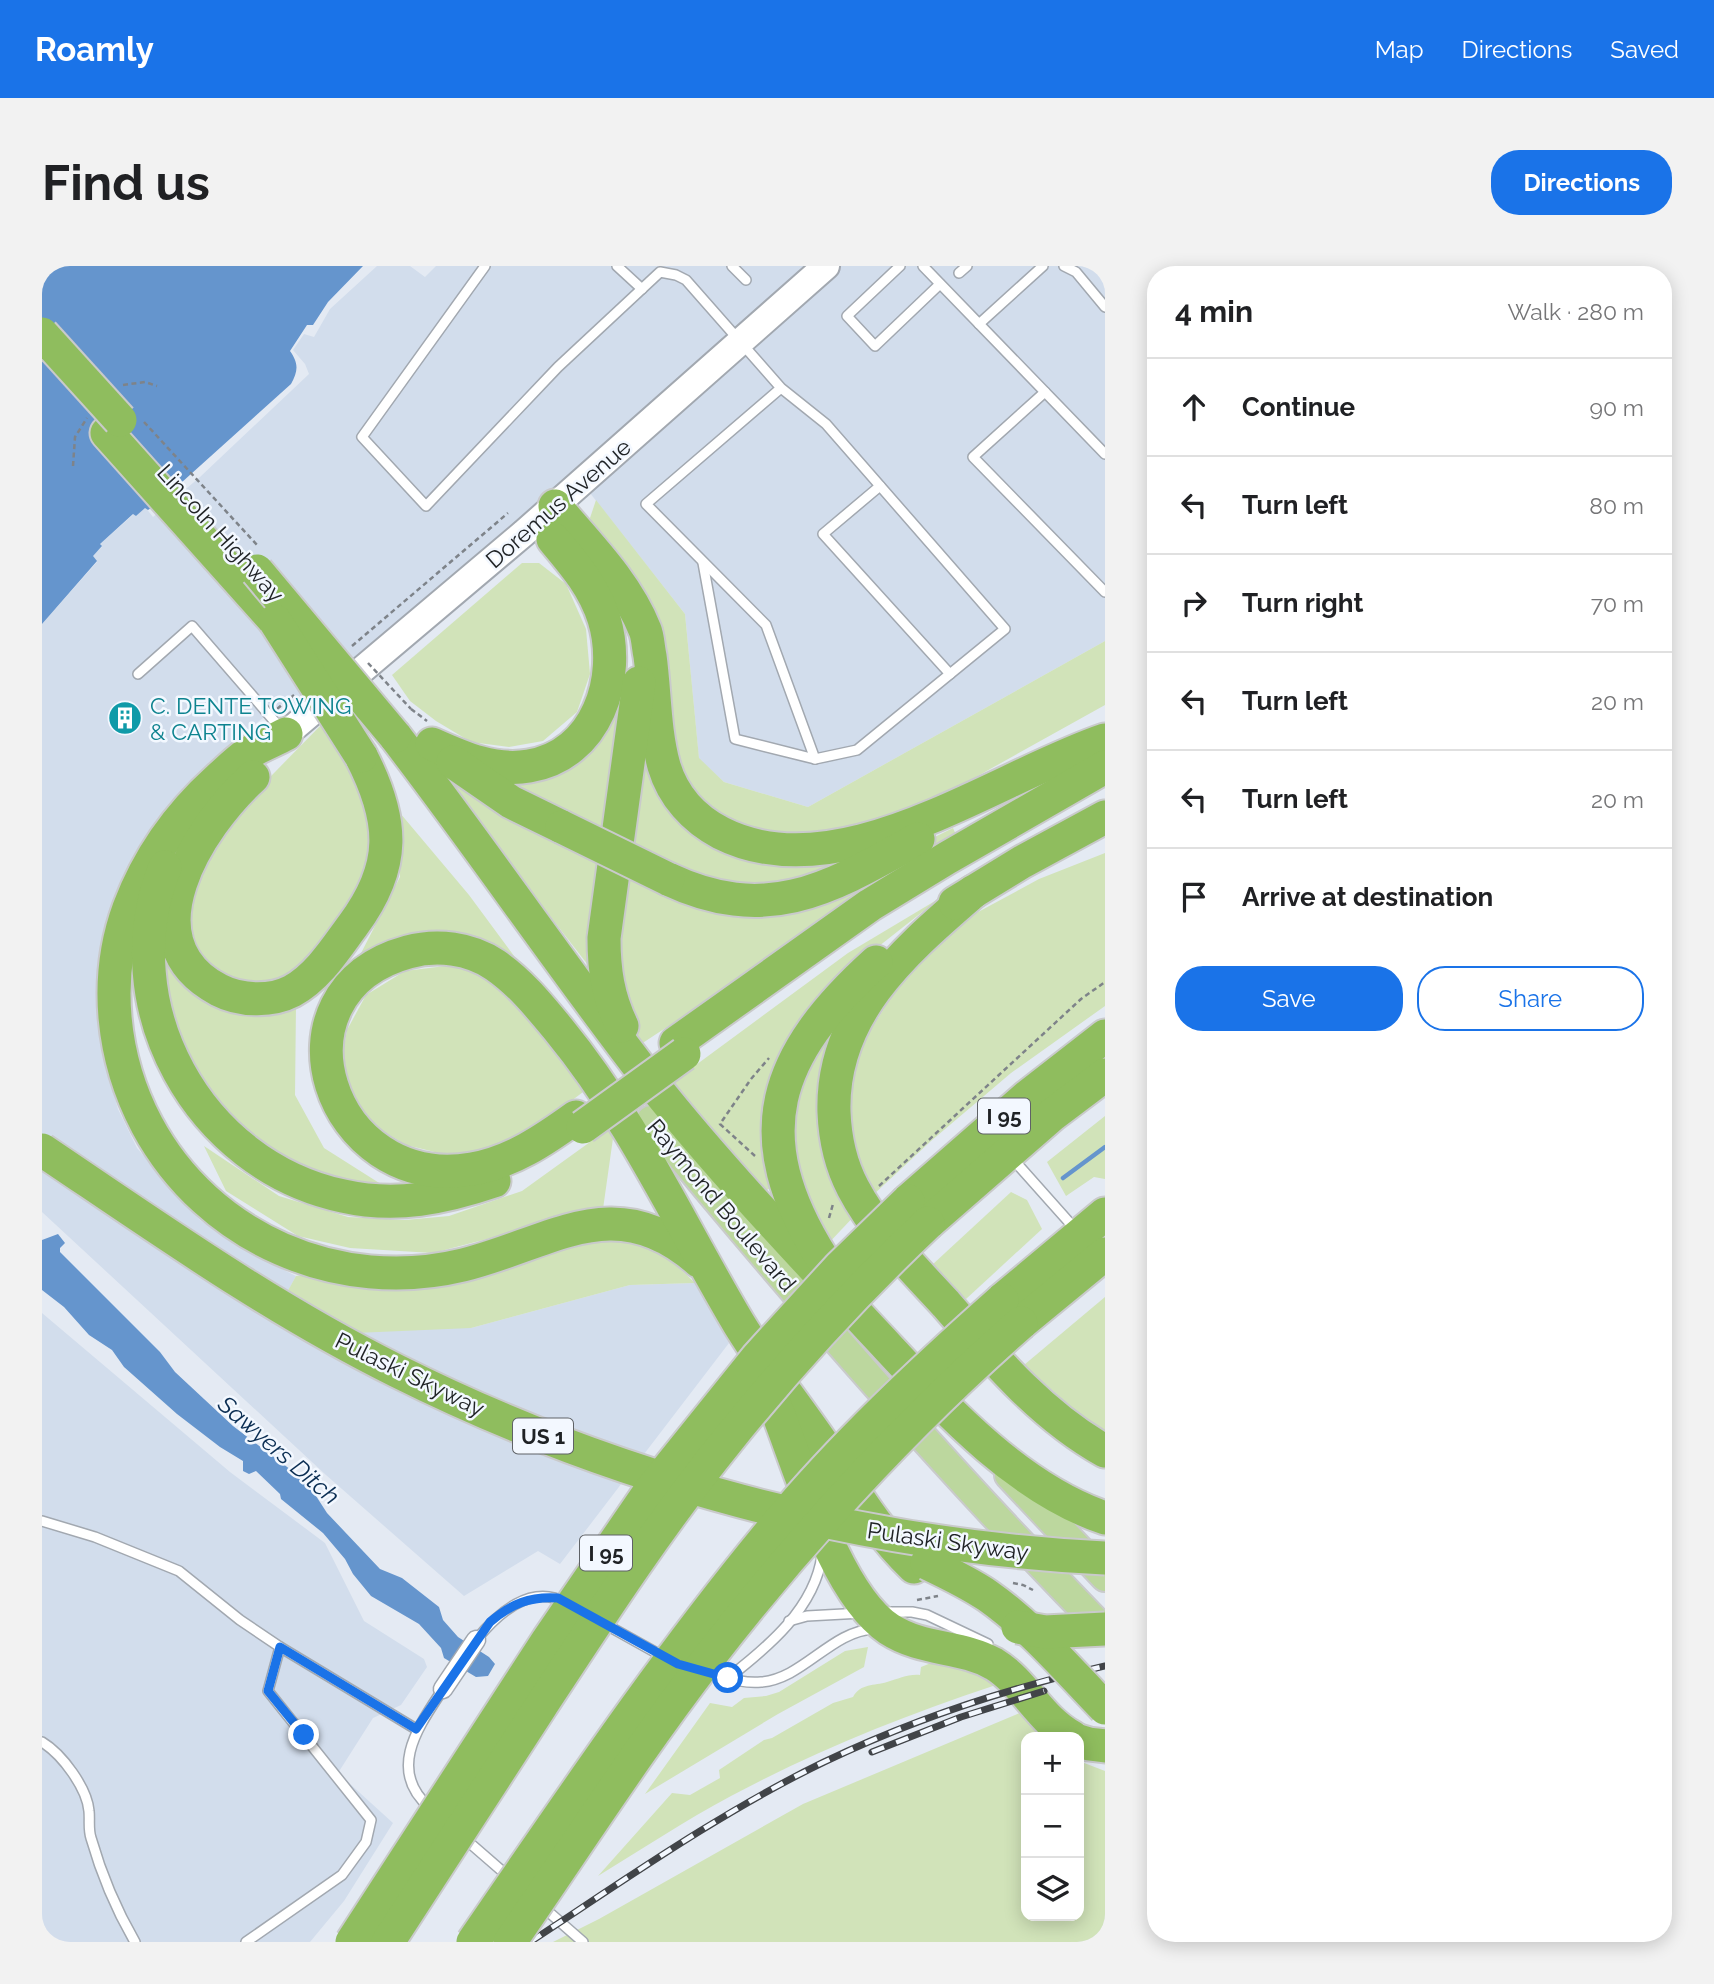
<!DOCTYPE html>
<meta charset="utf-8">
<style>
body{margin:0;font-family:Raleway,sans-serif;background:#f2f2f2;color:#202124}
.controls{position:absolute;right:21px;bottom:21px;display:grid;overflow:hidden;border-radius:14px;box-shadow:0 4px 18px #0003}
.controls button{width:63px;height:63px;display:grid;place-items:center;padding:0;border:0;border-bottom:2px solid #e0e0e0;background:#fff;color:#202124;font:35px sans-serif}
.stop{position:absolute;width:21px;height:21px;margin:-16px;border:5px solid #1a73e8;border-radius:50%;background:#fff}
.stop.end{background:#1a73e8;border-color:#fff;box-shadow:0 2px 7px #0008}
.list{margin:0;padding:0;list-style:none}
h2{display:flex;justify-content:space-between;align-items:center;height:91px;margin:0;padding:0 28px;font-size:30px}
h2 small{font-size:23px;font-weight:400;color:#757577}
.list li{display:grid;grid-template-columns:46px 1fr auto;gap:21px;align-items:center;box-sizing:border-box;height:98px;padding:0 28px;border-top:2px solid #e0e0e0}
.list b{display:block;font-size:26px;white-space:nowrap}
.list em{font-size:23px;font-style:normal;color:#757577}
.actions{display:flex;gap:14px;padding:21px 28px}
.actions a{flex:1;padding:16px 0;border:2px solid #1a73e8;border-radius:28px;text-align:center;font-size:24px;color:#1a73e8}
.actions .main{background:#1a73e8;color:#fff}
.icon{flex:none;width:38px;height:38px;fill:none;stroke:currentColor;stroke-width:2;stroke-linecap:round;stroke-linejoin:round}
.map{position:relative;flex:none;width:1063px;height:1676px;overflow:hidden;border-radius:28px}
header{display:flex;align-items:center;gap:42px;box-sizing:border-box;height:98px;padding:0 35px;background:#1a73e8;color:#fff}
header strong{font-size:33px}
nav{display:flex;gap:38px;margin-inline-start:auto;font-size:24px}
.intro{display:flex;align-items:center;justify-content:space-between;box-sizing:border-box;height:168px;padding:0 42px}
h1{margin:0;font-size:49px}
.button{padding:18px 32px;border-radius:28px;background:#1a73e8;color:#fff;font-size:24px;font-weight:700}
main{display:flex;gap:42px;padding:0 42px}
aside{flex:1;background:#fff;border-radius:28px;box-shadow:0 4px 18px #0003}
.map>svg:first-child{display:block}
</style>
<header>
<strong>Roamly</strong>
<nav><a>Map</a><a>Directions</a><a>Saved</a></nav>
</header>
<div class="intro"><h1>Find us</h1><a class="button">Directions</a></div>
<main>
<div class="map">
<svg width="1063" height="1676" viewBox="0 0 1063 1676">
<rect width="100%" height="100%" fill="#e4eaf3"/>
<g fill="#d2ddec">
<path d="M335 0H368L383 11 394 0H1063V375L766 541 682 516 657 493 643 348 537 213 267 452 247 432 194 473 120 547 92 592 63 663 56 727 63 795 76 843 95 882 158 954 206 986 254 1010 244 1029 429 1062 588 1019 653 1017 687 1077 518 1298 496 1285 422 1330 284 1209 0 946V358L55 296 50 290 60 281 58 278 92 248 94 250 103 241 111 251 158 211 267 108 263 98 251 84 262 68 272 71 288 43Z"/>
<path d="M0 1047 188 1206 283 1277 322 1355 382 1393 385 1401 359 1439 331 1452 296 1507 351 1557 302 1635 268 1676H0Z"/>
</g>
<g fill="#d1e3b9">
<path d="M554 234 643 348 657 492 682 516 766 541 1063 375V439L898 531 824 559 752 569 694 559 649 523 627 480 548 252Z"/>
<path d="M480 297H497L524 318 544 363 548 408 535 446 501 475 467 481 429 476 394 455 368 435 350 409Z"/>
<path d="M578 390 586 391 580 453 564 566 460 512 537 493 563 469 576 431Z"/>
<path d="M281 457 319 516 330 573 322 615 255 708 207 720 176 710 152 683 145 620 181 559Z"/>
<path d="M599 459 632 543 811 588 762 617 705 621 656 610 585 578Z"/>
<path d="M395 505 557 592 546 699Z"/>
<path d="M358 547 427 629 495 721 421 677 315 695 358 611Z"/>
<path d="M911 562 915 571 593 782 572 690 586 605 753 640Z"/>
<path d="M1063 587V740L969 807 889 875 830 930 821 910 807 861 813 789 863 709 925 652 997 613Z"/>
<path d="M898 632 808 703 745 782 734 918 722 926 624 821 806 687Z"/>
<path d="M120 676 133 702 254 739 253 829 282 882 353 927 293 918 185 858 135 790Z"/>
<path d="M411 699 443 711 499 766 541 826 491 864 431 887H397L364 879 321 853 299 798 305 764 324 729 363 705Z"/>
<path d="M793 761 815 947 784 980 751 895 756 814Z"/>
<path d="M1063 850V913L1052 911 1024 930 1005 896Z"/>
<path d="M573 858 561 943 391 987 308 982 256 970 184 925 162 880 237 930 306 951 363 954 407 950 480 925Z"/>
<path d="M969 926 985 934 1000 963 924 1033 890 999Z"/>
<path d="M582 969C611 980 631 995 653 1017L588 1019 429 1062 313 1067 243 1030 254 1010 268 1008 386 1018Z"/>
<path d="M1063 1031V1171L982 1099Z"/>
<path d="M826 1381 822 1401 736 1448 603 1528 668 1437 690 1441 702 1432 724 1430 737 1426 803 1385Z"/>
<path d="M894 1395 959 1414 951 1420C861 1450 773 1485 689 1530 644 1554 600 1583 556 1610L630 1527 648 1529 678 1512 677 1504 722 1474 730 1472 791 1437 811 1431C819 1417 832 1420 845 1416 857 1413 865 1408 878 1409L879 1401Z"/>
<path d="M985 1444 1011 1471H984V1650H1037V1495L1063 1505V1676H511L557 1653 761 1538Z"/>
</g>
<g fill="#6595cd">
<path d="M0 0H321L286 36 271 59H265L248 85C257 98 256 105 249 118L119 235 106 244 103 242 94 250 91 248 58 278 60 280 51 290 55 295 0 358Z"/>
<path d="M16 968 23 977 18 982V986L118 1086 133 1106 191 1160 265 1216 285 1247 338 1303 360 1312 397 1341 401 1354 416 1371 447 1391 453 1398 446 1410 434 1411 402 1392 399 1382 377 1358 329 1330 311 1308 303 1293 281 1267 239 1233 238 1228 214 1205 207 1208 201 1205V1195L178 1181 135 1148 82 1101 70 1084 47 1069 22 1041 0 1024V974Z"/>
</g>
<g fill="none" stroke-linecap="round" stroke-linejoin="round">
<path stroke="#6595cd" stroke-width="4.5" d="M1021 912 1063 881"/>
<g stroke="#a2a8b0" stroke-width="12">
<g id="lane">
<path d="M443 0 320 171 384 240 516 101 618 6 634 9 644 14 739 122 784 158 963 363 815 484 773 493 724 359 604 238 739 122"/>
<path d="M575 0 600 23"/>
<path d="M690 0 704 14"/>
<path d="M858 0 805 50 833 80 898 18"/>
<path d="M881 0 1063 188"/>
<path d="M1022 0 1034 6 1063 41"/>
<path d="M917 7 925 0"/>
<path d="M937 58 1001 0"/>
<path d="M1003 126 931 191 1063 326"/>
<path d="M838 220 781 268 908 408"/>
<path d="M661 297 693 473 773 493"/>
<path d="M96 408 150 360 240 464"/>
<path d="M969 891 1034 964"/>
<path d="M0 1255 53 1271 137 1305 198 1354 238 1381 374 1463"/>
<path d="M841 1346H870L885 1349 946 1378"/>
<path d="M747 1355 765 1350 820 1347"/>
<path d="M561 1357 622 1391"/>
<path d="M434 1374C455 1348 489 1317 524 1337"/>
<path d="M665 1407C681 1411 702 1418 719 1416 761 1413 789 1365 832 1363"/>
<path d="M686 1412C726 1381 773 1342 780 1289"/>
<path d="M0 1476C20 1488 45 1522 47 1545 48 1554 46 1563 49 1572 59 1607 75 1645 93 1676"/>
<path d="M388 1542C344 1504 377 1460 401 1423"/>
<path d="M422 1572 467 1611"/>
<path d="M501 1641 541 1676"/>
<path d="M204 1676 300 1609 324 1576 329 1554 226 1425 238 1381"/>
</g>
</g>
<g stroke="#a2a8b0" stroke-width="21">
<path id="street" d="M401 1423 434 1374"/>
</g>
<g stroke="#a2a8b0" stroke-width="30">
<path id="secondary" d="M244 468 482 267 784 0"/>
</g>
<g stroke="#c9cacb" stroke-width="32">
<g id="primary">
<path d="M609 854C753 1030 903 1202 1063 1365"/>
<path d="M967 1209 1063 1311"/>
</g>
</g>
<g stroke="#c9cacb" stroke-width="37">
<g id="highway">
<path d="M65 167 233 355"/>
<path d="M513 240C545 278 584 316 603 364 606 371 606 381 608 390 613 426 612 464 622 500 631 530 652 553 679 567 797 627 951 512 1063 474"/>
<path d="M244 468C231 475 217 480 205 488 195 495 185 505 176 513 135 550 106 591 87 642 61 713 70 793 105 859 166 973 297 1029 421 999 510 977 573 921 657 995"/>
<path d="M353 470C437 579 514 693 598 802 668 892 750 978 828 1062 894 1132 969 1220 1063 1252"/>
<path d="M390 478C421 492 453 506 487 500 555 489 580 412 562 353 552 321 532 298 511 273"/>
<path d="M411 496 469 536 520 561"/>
<path d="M211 511C157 560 83 675 177 724 198 735 229 736 250 725 276 711 294 682 311 659 355 600 352 554 319 490"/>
<path d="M123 601C68 739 156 899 301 930 354 942 402 932 452 915"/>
<path d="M626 613C726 660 788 622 876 573"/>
<path d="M931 626C863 685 789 747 792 846 793 873 799 899 811 922 834 966 871 1002 904 1038 951 1092 1000 1150 1063 1185"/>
<path d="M913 637 980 596 1063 551"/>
<path d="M580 760C566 731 562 704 562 672L597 417"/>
<path d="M634 777 828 639 905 592 1063 501"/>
<path d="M534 851C502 874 470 896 430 903 286 928 221 726 366 686 395 678 428 682 453 699 478 716 498 741 517 764 591 854 638 959 697 1058 722 1099 752 1137 779 1176 808 1219 834 1265 872 1301"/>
<path d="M866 935 986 830 1063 770"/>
<path d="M886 957 1010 849 1063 809"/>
<path d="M780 992C703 869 731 789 834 696"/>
<path d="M960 1034 1063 948"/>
<path d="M979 1057 1063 988"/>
<path d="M728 1127C755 1190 790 1325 847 1363 881 1385 918 1379 952 1398 983 1417 997 1453 1030 1471"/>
<path d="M1037 1475 1047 1478 1063 1480"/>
</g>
</g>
<g stroke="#7e8389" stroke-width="2.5" stroke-dasharray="5 3.5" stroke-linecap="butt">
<path d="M81 119 103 116 115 120"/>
<path d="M31 200 33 171 45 152"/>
<path d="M310 380 466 247"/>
<path d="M235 443 252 429"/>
<path d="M369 443 385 455"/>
<path d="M713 890 678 858 709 813 727 792"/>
<path d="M837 920 1039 733 1063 716"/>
<path d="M787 952 791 938"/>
<path d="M971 1317 981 1319 991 1324"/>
<path d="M875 1334 896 1330"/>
</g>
<use href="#lane" stroke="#fff" stroke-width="9"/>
<use href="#street" stroke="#fff" stroke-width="18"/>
<use href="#secondary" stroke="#fff" stroke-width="26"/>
<use href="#primary" stroke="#bcd79e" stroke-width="28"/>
<use href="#highway" stroke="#8fbd5e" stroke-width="33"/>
<g stroke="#414448" stroke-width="7">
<g id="rail">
<path d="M830 1486 919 1451 1002 1425"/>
<path d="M488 1676C584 1613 679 1546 782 1496 872 1453 966 1422 1063 1400"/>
</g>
</g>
<use href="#rail" stroke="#f3f8ff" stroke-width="4.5" stroke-dasharray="13" stroke-linecap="butt"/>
<g stroke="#c9cacb" stroke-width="37" stroke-linecap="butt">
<g id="highway-bridge">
<path d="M0 68 78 154"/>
<path d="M215 305 353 470"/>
<path d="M233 355 319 490"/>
<path d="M520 561 626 613"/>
<path d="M541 861 642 788"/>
<path d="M0 884C116 962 230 1043 355 1105 575 1215 818 1280 1063 1292"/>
<path d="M885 1297C906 1307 927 1317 946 1330 990 1361 1026 1404 1063 1442"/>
<path d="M976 1361 1003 1366 1063 1363"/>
<path d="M310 1676 506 1374 608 1225 715 1092 798 1001 866 935"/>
<path d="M346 1676C397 1597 448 1519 499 1440 558 1350 617 1259 685 1175 747 1098 814 1025 886 957"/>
<path d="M431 1676C528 1535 623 1393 732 1262 801 1179 880 1105 960 1034"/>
<path d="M468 1676C533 1582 595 1485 665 1394 760 1271 863 1159 979 1057"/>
</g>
</g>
<g stroke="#7e8389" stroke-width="2.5" stroke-dasharray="5 3.5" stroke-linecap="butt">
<path d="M102 156 216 280"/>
<path d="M326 397 369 443"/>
</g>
<use href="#highway-bridge" stroke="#8fbd5e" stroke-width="33"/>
</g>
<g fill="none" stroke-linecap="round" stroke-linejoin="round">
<path stroke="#1a73e8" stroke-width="9" d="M262 1469 226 1425 238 1381 374 1463 448 1356C469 1338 488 1330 516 1332L636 1398 686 1412"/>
</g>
<defs>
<g id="building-disc" transform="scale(1.75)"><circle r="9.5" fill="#0f9aa8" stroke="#f3f8ff"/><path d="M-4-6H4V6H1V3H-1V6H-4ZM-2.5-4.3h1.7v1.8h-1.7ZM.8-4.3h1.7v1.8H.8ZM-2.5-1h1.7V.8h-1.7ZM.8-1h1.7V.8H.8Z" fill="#fff"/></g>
</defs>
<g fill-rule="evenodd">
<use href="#building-disc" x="83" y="452"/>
</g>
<g text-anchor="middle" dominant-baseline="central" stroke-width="5" stroke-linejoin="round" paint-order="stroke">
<g fill="#f3f8ff" stroke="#5f6266" stroke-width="2">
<rect x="936" y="832.5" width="52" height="35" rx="5"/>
<rect x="471" y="1152.5" width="60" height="35" rx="5"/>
<rect x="538" y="1269.5" width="52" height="35" rx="5"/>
</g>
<g font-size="21" font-weight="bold" fill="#1f2225">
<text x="962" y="850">I 95</text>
<text x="501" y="1170">US 1</text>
<text x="564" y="1287">I 95</text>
</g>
<g font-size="23" fill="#1f2225" stroke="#f3f8ff">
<text transform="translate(516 237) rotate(-41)">Doremus Avenue</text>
<text transform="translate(179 267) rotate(48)">Lincoln Highway</text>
<text transform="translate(680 939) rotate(50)">Raymond Boulevard</text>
<text transform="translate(368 1108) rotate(26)">Pulaski Skyway</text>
<text transform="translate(906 1275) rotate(8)">Pulaski Skyway</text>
</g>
<g font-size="23" fill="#0d838f" stroke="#f3f8ff" text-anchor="start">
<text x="108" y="439">C. DENTE TOWING<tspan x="108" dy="26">&amp; CARTING</tspan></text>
</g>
<g font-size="24" font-style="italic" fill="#0b2e53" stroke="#f3f8ff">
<text transform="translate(237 1184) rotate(41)">Sawyers Ditch</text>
</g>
</g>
</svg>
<div class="controls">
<button>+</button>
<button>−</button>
<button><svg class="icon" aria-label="layers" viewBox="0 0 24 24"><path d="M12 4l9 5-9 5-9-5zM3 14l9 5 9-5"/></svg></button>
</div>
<div class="stop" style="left:686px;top:1412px"></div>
<div class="stop end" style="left:262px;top:1469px"></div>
</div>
<aside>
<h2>4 min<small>Walk · 280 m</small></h2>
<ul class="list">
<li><svg class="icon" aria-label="ahead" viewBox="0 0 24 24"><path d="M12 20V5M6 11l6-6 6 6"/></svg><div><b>Continue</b></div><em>90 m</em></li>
<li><svg class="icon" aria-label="left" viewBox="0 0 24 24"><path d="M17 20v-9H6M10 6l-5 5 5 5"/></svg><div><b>Turn left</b></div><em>80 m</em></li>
<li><svg class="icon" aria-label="right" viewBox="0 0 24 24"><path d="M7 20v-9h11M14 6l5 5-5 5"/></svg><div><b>Turn right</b></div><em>70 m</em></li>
<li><svg class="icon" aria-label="left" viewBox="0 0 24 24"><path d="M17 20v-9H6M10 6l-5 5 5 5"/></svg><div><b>Turn left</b></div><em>20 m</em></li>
<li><svg class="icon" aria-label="left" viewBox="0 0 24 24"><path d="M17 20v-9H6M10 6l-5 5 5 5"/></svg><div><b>Turn left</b></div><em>20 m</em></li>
<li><svg class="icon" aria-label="arrive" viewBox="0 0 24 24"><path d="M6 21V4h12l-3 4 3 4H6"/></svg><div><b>Arrive at destination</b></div></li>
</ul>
<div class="actions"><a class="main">Save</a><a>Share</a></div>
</aside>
</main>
